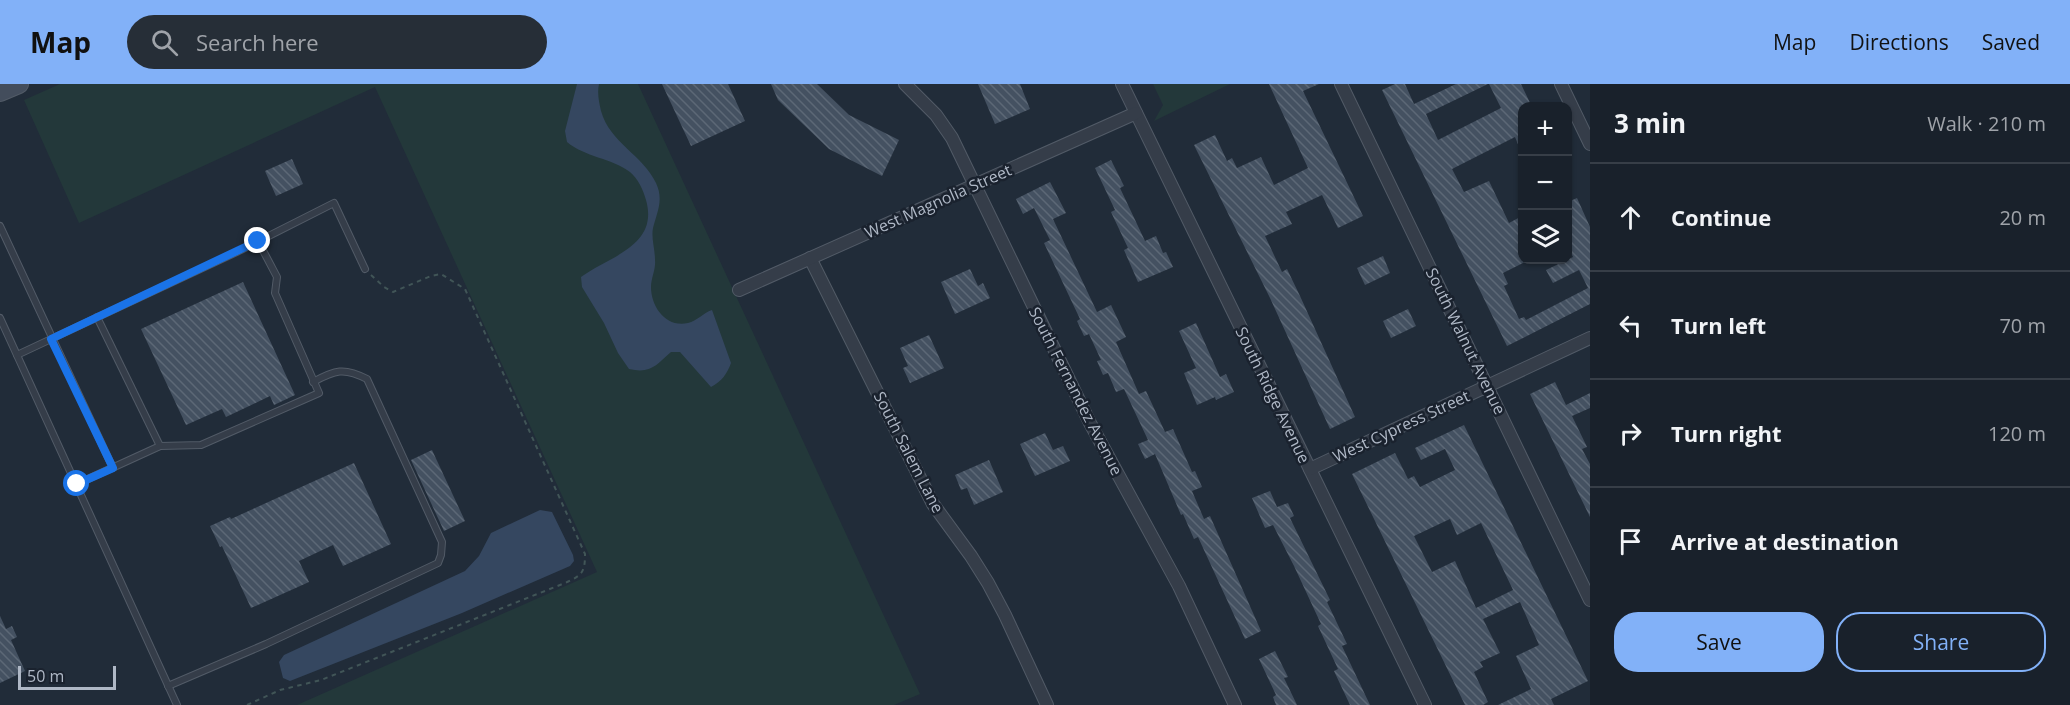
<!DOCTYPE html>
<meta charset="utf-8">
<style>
body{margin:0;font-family:"Open Sans",sans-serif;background:#262e37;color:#f1f3f6}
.controls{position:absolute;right:18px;top:18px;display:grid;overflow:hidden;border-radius:12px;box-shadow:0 2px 4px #0004}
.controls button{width:54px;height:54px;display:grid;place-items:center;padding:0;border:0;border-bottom:2px solid #373e47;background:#19212b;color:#f1f3f6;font:30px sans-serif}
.scale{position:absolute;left:18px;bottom:15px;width:98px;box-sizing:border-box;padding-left:6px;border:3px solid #afb8c6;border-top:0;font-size:16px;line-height:21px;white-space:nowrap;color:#afb8c6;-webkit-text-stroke:4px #1a222e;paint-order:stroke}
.stop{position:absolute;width:18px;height:18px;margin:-14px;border:4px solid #1a73e8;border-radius:50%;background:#fff}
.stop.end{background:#1a73e8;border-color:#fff;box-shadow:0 2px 6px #0008}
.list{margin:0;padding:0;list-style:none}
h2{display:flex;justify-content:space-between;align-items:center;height:78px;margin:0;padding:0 24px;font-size:26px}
h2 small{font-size:20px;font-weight:400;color:#9fa3a9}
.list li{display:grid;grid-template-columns:39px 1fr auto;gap:18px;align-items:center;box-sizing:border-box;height:108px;padding:0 24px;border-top:2px solid #373e47}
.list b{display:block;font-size:22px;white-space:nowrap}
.list em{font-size:20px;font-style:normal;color:#9fa3a9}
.actions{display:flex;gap:12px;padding:18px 24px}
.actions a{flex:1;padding:14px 0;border:2px solid #82b1f8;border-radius:24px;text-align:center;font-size:21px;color:#82b1f8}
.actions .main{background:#82b1f8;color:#111}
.icon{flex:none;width:33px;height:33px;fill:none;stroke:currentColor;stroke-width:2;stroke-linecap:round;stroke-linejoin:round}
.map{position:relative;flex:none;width:1590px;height:621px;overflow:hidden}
header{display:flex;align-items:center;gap:36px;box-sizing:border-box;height:84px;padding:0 30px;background:#82b1f8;color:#111}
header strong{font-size:28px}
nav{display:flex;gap:33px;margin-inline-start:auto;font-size:21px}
.search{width:420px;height:54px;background:#262e37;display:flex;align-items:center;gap:15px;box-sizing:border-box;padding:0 21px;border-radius:33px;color:#9fa3a9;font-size:22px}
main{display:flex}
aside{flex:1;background:#19212b}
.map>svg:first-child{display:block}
</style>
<header>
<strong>Map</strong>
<div class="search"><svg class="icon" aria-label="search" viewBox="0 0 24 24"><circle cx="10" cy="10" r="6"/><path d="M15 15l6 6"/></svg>Search here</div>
<nav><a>Map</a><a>Directions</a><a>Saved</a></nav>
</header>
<main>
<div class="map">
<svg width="1590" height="621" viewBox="0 0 1590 621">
<defs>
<pattern id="building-back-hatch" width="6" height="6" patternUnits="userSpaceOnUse" patternTransform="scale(1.5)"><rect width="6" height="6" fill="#445161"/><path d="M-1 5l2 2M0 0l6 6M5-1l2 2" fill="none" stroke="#5c6876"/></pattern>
</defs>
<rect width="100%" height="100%" fill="#212c39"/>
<g fill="#23383a">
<path d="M60 0H638L920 610 894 621H297L597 488 375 3 79 139 24 16Z"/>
<path d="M1153 0H1230L1154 37 1163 21Z"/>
</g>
<g fill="#354760">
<path d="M577 0H599C597 9 599 18 601 27 610 59 643 71 656 99 664 116 657 128 653 144 651 154 655 165 655 176 656 185 651 194 651 203 651 223 666 244 688 239 697 237 703 229 712 226L731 279C727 290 722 297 711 303L680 268H671C656 281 651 290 629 285L618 269 604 239 582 203 581 193C610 172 659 162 646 116 643 105 638 95 630 88 611 74 585 73 567 58L565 47Z"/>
<path d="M540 426 552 428 573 471 574 477 570 482 462 529 290 597 283 594 279 578 284 571 465 487 479 472 491 449Z"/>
</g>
<g fill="url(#building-back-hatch)" fill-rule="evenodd">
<path d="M662 0H728L745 37 691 62Z"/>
<path d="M771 0H817L849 31 899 56 882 92 829 65 778 16Z"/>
<path d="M978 0H1020L1030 25 995 40Z"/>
<path d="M1269 0H1319L1303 7 1363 132 1338 144 1322 111 1286 128 1292 140 1265 152 1282 188 1287 185 1300 212 1355 333 1330 345 1270 214 1194 61 1215 51 1227 77 1232 74 1237 84 1261 73 1274 101 1308 84Z"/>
<path d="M1395 0H1405L1414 20 1456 0H1488L1426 30 1438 56 1501 24 1489 0H1521L1531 21 1522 22V70L1515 53 1452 85 1464 108 1489 97 1509 139 1522 132V176H1529L1503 189 1508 200 1504 202 1519 235 1524 233 1526 236 1588 204 1579 186 1553 199 1546 186 1573 173 1568 162V118L1577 114 1590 143V220L1507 262 1382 6Z"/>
<path d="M292 75 303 100 276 112 265 87Z"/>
<path d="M1111 76 1124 102 1120 104 1145 157 1156 152 1163 169 1166 168 1173 183 1138 198 1124 166 1128 164 1111 128 1115 126 1095 84Z"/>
<path d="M1050 98 1066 129 1053 135 1097 228 1111 221 1126 253 1116 258 1139 310 1146 307 1165 348 1173 345 1192 388 1195 387 1202 403 1192 407 1204 435 1210 432 1261 547 1245 555 1198 453 1194 455 1183 430 1181 431 1155 370 1145 375 1138 360 1148 356 1124 305 1116 308 1108 289 1103 291 1097 277 1101 276 1089 250 1084 252 1077 237 1080 235 1044 159 1050 156 1034 124 1023 130 1016 115Z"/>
<path d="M1383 172 1390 189 1365 201 1357 184Z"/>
<path d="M970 185 978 202 983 199 990 214 955 230 941 198Z"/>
<path d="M243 198 295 311 274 321 270 312 226 333 222 325 186 341 141 245Z"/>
<path d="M1408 225 1416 242 1391 254 1383 237Z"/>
<path d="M1196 239 1220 293 1226 290 1234 308 1216 316 1215 313 1197 321 1184 289 1196 284 1179 247Z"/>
<path d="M929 251 944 284 910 299 903 284 908 282 900 264Z"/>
<path d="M1555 298 1566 321 1590 309V324L1572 332 1587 363 1582 365 1590 380V433L1530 310Z"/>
<path d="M1464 341 1588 597 1551 615 1554 621H1498L1531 605 1516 572 1539 561 1520 518 1483 535 1500 569 1480 578 1483 583 1474 588 1488 618 1483 621H1465L1352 390 1395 369 1408 395 1414 392 1420 403 1455 386 1445 365 1421 376 1415 364ZM1450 435 1457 451 1481 439 1513 506 1476 524 1455 477 1432 488 1414 452Z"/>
<path d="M1045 349 1053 366 1063 362 1070 377 1035 392 1020 360Z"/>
<path d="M432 366 465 437 444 447 411 376Z"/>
<path d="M989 376 1003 408 974 421 967 404 961 406 955 391Z"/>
<path d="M354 379 391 460 343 482 333 461 299 477 309 498 251 524 222 462 220 463 210 442 230 433 231 435Z"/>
<path d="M1270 407 1277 423 1288 419 1294 432 1290 434 1330 516 1327 518 1347 560 1342 562 1370 621H1350L1334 587 1338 585 1318 542 1321 540 1294 482 1273 441 1265 444 1252 414Z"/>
<path d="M0 532 6 545 12 542 17 553 11 556 25 587 0 599Z"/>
<path d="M1275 567 1288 593 1284 594 1297 621H1276L1273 613 1276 611 1259 575Z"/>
</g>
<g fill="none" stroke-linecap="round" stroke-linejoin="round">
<g stroke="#525b67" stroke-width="8">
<g id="service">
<path d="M0 142 113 384"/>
<path d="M97 233 160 362"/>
<path d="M0 234 177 621"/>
<path d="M17 271 241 166 334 119 365 185"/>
<path d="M77 400 160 362 201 361 319 309 275 209 277 193 258 157"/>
<path d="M168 602 266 560 438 479 441 471 442 458 367 295C344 283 335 286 313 298"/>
</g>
</g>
<g stroke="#525b67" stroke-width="14">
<g id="minor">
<path d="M905 0 936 31 952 54 1090 339 1179 502 1235 621"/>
<path d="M1122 0 1425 621"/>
<path d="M1341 0 1590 516"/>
<path d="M1561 0 1590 60"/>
<path d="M810 174 933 420 971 472 988 499 1005 531 1047 621"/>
<path d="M739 206 1136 29"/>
<path d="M1310 385 1590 254"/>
</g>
</g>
<g stroke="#525b67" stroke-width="20">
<path id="secondary" d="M0 8 19 0"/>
</g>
<path stroke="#415557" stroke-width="2" stroke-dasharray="4.5 4.5" stroke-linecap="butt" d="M247 621 280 606 321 596 565 499C582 491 585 489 585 470L465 205 441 190 431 192 393 208 384 203 371 191"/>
<use href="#service" stroke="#353d49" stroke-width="6"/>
<use href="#minor" stroke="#353d49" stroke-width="12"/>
<use href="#secondary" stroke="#434d5c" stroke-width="18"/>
</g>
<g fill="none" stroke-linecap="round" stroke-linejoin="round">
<path stroke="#1a73e8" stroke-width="8" d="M77 400 113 384 51 255 258 157"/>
</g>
<g text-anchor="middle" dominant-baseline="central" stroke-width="5" stroke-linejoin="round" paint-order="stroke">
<g font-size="16" fill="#afb8c6" stroke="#1a222e">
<text transform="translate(938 117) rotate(-24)">West Magnolia Street</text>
<text transform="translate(1466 257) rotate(64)">South Walnut Avenue</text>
<text transform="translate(1076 307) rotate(63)">South Fernandez Avenue</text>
<text transform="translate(1273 311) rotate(64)">South Ridge Avenue</text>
<text transform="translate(1401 342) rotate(-25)">West Cypress Street</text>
<text transform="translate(909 368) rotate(63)">South Salem Lane</text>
</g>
</g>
</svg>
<div class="controls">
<button>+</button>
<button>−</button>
<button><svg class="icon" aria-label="layers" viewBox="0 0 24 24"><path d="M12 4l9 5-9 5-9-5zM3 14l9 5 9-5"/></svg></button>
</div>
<div class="scale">50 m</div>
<div class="stop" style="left:77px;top:400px"></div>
<div class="stop end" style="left:258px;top:157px"></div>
</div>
<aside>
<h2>3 min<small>Walk · 210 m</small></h2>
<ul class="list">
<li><svg class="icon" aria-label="ahead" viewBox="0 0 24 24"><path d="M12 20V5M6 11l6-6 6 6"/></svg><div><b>Continue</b></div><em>20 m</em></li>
<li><svg class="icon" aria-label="left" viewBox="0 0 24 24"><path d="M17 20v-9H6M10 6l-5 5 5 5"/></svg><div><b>Turn left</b></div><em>70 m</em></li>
<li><svg class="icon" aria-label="right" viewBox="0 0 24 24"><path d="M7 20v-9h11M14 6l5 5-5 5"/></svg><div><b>Turn right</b></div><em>120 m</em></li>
<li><svg class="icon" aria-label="arrive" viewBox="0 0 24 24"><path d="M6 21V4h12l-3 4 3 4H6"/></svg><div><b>Arrive at destination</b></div></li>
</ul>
<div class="actions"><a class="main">Save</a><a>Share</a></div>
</aside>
</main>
